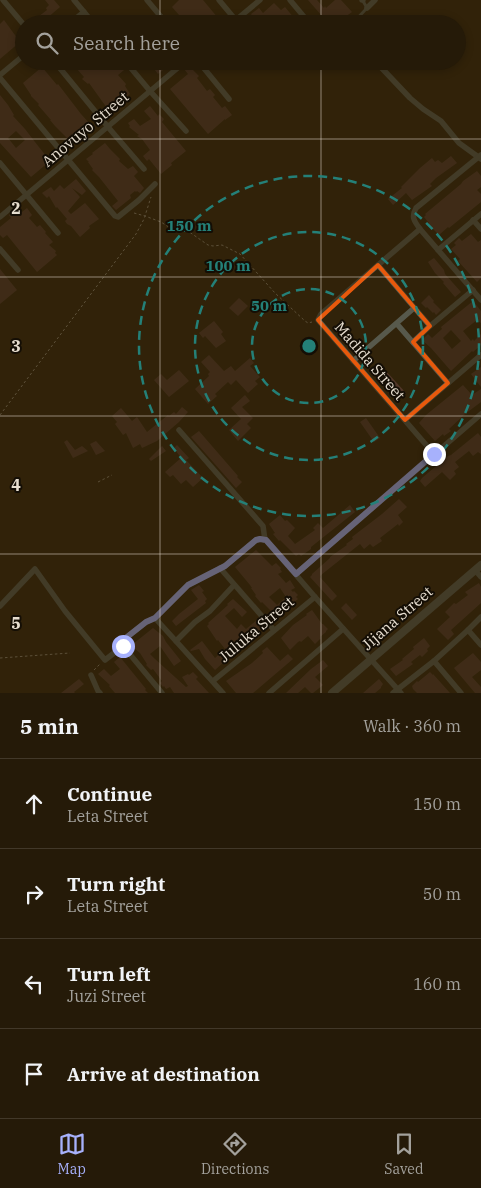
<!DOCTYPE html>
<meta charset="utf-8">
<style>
body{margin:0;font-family:"IBM Plex Serif",serif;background:#312716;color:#f1f3f6}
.stop{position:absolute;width:15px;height:15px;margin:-11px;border:4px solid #a7b1fc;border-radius:50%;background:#fff}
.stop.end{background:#a7b1fc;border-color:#fff;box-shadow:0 1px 5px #0008}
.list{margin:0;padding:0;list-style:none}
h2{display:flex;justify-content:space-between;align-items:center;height:65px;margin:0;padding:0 20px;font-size:21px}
h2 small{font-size:16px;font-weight:400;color:#a3a19c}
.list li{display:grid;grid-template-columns:32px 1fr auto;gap:15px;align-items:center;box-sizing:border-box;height:90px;padding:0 20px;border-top:1px solid #423829}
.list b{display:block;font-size:19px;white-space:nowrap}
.list p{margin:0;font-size:16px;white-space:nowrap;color:#a3a19c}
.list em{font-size:16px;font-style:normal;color:#a3a19c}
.icon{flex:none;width:28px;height:28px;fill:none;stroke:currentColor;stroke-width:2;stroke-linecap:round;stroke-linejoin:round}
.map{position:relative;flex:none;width:481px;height:693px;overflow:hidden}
.search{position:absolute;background:#251a08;box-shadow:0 2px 8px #0003;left:15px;right:15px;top:15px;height:55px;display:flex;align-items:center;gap:12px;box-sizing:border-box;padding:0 18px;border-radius:28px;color:#a3a19c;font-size:19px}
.sheet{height:425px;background:#251a08}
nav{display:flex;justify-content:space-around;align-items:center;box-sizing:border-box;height:70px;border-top:1px solid #423829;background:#251a08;font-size:14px;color:#a3a19c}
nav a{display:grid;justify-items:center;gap:2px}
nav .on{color:#a7b1fc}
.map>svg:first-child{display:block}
</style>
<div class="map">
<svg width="481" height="693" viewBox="0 0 481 693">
<rect width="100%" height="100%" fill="#31230a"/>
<g fill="#513729" fill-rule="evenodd">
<path d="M45 0H54L60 7 46 19 50 24H29L47 10 46 8 49 5Z"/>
<path d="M179 0H203L223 24H187L172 7Z"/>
<path d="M308 0H317L324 8 325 6 326 8 335 0H341L352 12 345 17 344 16 335 24H329Z"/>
<path d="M274 3 281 10 285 7 299 24H278L272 15 262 24H258L251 14 259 8 263 13Z"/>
<path d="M4 20 20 42 0 59V24Z"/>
<path d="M70 61H117L124 70 118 75 126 84 125 86 130 94 111 109 109 107 107 108 89 83 88 84 82 79 84 77Z"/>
<path d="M148 61H159L162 64 160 66 163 70 158 74Z"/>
<path d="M281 61H300L291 69 290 68 289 69Z"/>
<path d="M189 66 199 76 197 78 207 91 210 89 215 95 213 97 222 108 225 106 232 115 225 120V119L208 134 170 89 188 74 184 69Z"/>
<path d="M42 67 57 85 58 84 81 114 90 124 91 127 83 136 82 135 72 143 55 126 50 120H51L38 105 39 104 31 96V95L23 83Z"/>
<path d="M0 95 8 105 14 115 13 116 25 129 35 142 50 161 31 177 0 143ZM16 131 25 140 16 148 8 138Z"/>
<path d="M150 106 158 116 159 114 164 119 162 122 186 151 171 163 172 165 161 174 149 159 147 161 143 156 150 150 142 139 137 136 139 135 129 127 130 126 128 123 134 119 140 126 151 119 144 111Z"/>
<path d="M105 143 110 149 120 159 119 161 128 169 133 166 138 172 134 176 144 188 140 193 137 191 136 192 135 191 130 195 131 198 116 210 112 206 118 201 99 177 92 170 93 169 88 162H89L86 159 93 154 92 153Z"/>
<path d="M451 156 457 163 436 178 430 184 432 186 412 200 406 193 393 205 388 199 402 188 401 187 420 168 432 158 435 162 438 160 442 163Z"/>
<path d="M477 171 481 176V187L477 190 481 194V202L449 228 448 227 439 235 428 224 429 223 424 217 426 215 425 214 461 184 463 181Z"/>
<path d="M76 179 86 191 82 195 72 188 80 197 68 211 71 214 85 203 99 219 89 226 90 228 80 237 71 226 67 224 65 221 67 219 57 207 56 208 49 196 47 198 42 193 51 187 54 191 60 185 64 189Z"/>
<path d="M27 208 32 215 29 218 37 227 40 225 46 232 45 233 53 242 49 245 56 251 55 253 57 255 37 272 7 235 3 238 0 235V227L11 218 9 215 14 211 17 214 21 211 22 212Z"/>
<path d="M471 234 478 242 481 240V278L477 282 458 261 460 259 451 249 456 245 454 243 459 238 462 241Z"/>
<path d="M434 258 444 270 445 274 461 292 455 297 443 283 444 282 435 273 428 262Z"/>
<path d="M0 269 17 290 0 304Z"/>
<path d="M429 295 434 301 433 302 441 310 436 315 434 312 433 313 427 307 426 308 421 303Z"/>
<path d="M239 298 248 306 238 316 229 308Z"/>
<path d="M473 301 481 311V323L477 320 463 331 471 341 473 339 474 341 481 334V345L473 352 472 351 451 371 431 348 422 340 428 334 432 338 442 329 441 327ZM451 330 461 341 452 349 443 338Z"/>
<path d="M214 321 223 332 221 334 226 341 216 348 205 336 203 338 199 333Z"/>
<path d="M209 355 224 371 231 366 235 371 250 358 254 363 250 366 260 377 255 381 258 384 248 393 236 380 231 385 228 382 215 394 217 396 208 404 195 389 209 376 208 374 210 372 201 362Z"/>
<path d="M481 367V387L471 374Z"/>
<path d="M179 370 189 381 169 397 154 380 161 374 167 380Z"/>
<path d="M385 370 406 393 399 397 380 374Z"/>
<path d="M463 385 472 395 481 389V402L465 414 449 429 451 431 444 436 443 434 435 441 419 423 426 415Z"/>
<path d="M245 395 250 401 242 407 253 418 247 424 251 428 238 441 229 430 241 419 231 408Z"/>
<path d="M182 407 188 412 179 422 157 441 142 448 140 444 133 448 126 433 123 435 115 424 117 422 112 416 121 408 132 421 137 417 147 432 168 415 169 416 174 412 176 414Z"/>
<path d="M366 418 380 438 374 442 360 422Z"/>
<path d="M199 431 238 476 237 477 242 482 236 488 191 437Z"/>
<path d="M478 433 481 437V454L478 452 473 456 469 451 455 462 459 467 454 471 456 474 450 480 442 472 425 487 420 481 422 478 448 456 451 455Z"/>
<path d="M67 440 75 450 82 446 88 451 73 458 64 442Z"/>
<path d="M96 441 105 451 96 455 90 444Z"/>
<path d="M177 445 189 458 186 460 203 478 193 487 186 480 181 484 173 475 170 477 165 472 181 458 174 448Z"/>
<path d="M162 446 166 451 151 461 149 459Z"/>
<path d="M399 499 407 507 398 515 403 522 399 526 398 524 380 538 382 541 373 547 370 544 364 549 360 544 321 575 320 577 337 596 332 601 310 577 312 575V574L330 558V557L347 545 346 544 353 539 352 537 382 514Z"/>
<path d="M350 505 355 512 311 547V549L301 556 299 554 296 556 280 540 279 541 273 534 275 533 269 524 280 515 285 521 287 520 295 528 288 536 295 544 315 530 313 528 318 523 323 528Z"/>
<path d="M256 550 272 566 276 563 281 568 280 569 282 572 278 574 286 583 290 580 295 588 291 590 293 592 294 591 298 595 296 597 298 599 292 604 290 601 282 609 284 612 278 618 262 602 261 603 255 596 256 595 251 588H252L250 585 235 567ZM280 588 286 597 277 605 269 597Z"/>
<path d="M479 583 481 587V603L451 630 454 634 448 640 437 629 450 617 445 612 454 603 456 604 468 595 465 592Z"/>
<path d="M199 585 204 591 202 592 207 599 205 601 206 603 176 626 172 621 179 614 198 599 191 590Z"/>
<path d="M233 599 247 612 242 617 234 608 225 616 237 629 241 624 246 629 258 619 264 626 234 652H235L215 670 205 659 199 649 191 651 190 650 202 641 215 658 225 649 218 640 217 641 207 626 209 624 208 623 228 605 227 604Z"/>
<path d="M346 603 357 615 352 620 341 608Z"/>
<path d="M312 610 322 624H323L328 629 326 631V632L320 637 321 638 315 644 308 636 301 642 300 641 298 642 290 650 281 638 293 625 307 615 306 614Z"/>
<path d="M153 628 163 636 166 642 181 661 174 666 160 646 150 654 155 659 186 687 188 686 182 677 188 674 189 675 193 672 198 677 196 679 209 693H174L170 687 166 689 164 686 163 687 160 683 162 681 153 669 151 670 146 665 147 664 140 653 134 648 135 647 133 644Z"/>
<path d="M424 638 430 646 427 649 428 651 422 657 420 655 411 662 413 664 396 676 390 669 403 660 402 659 414 649 413 647Z"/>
<path d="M267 647 280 661 288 654 293 659 253 693H236L226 681 252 663 263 653 262 651Z"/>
<path d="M473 653 481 662V670L472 677 481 687V693H475L454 668Z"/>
<path d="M120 657 146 689 145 690 148 693H115L109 686 110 685 98 674 104 669 111 676 120 669 114 662Z"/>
<path d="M323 660 328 666 315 677 323 685 313 693H311L305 687 298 693H286L311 669Z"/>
<path d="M430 672 433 675V674L450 693H417L413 689 412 686 417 681 418 682Z"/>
<path d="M79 679 84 684 74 692 75 693H61Z"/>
<path d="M379 679 383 684 381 687V688L375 693H363Z"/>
</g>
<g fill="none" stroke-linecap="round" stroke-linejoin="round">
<g stroke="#908572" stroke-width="1" stroke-dasharray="2.5 2.5" stroke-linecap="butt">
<path d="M134 213 145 216 161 222 167 226 188 231 208 245 213 246 222 245 240 254 275 293 305 321 308 323 312 322"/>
<path d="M0 415 136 234 144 219 151 197"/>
<path d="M98 482 112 475"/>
<path d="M0 658 70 653"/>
<path d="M94 670 100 664"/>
</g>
<path stroke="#57594c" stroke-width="3" d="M352 24 367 8 363 1"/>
<g stroke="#57594c" stroke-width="5.5">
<path d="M3 0 24 25"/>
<path d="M74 0 94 24"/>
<path d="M147 0 167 24"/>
<path d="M219 0 239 24"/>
<path d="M290 0 310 24"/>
<path d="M362 0H363"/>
<path d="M367 8 375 0"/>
<path d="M69 24 84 12"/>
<path d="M231 24 260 0"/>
<path d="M54 61 108 127 144 169"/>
<path d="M125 61 150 91 186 131"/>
<path d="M198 61 229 99"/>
<path d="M375 61 410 98 423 109 441 121 459 143 481 159"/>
<path d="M0 75 24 55"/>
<path d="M0 78 115 216 118 217 139 200 155 184"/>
<path d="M481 155 416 208C411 217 414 221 420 229L481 300"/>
<path d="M0 163 58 233"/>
<path d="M0 217 186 61"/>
<path d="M473 220 481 229"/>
<path d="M420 229 321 314 318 320 434 454"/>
<path d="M0 249 18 270"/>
<path d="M438 250 481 214"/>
<path d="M378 265 430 326"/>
<path d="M397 324 448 383"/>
<path d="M413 342 430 326 473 290"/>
<path d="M353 361 414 308"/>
<path d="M405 420 481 355"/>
<path d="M179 430 263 526 265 540"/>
<path d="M220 568 274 630"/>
<path d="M475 570 481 577"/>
<path d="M296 574 481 414"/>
<path d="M0 606 35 569 65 611 105 660 123 646 127 637 146 622 155 618 188 585 225 566 256 540 260 539 266 540 315 597 401 693"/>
<path d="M481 617 468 630 481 645"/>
<path d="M155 618 223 693"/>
<path d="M176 641 195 622 210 611 234 585"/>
<path d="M123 646 162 693"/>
<path d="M434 661 468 630"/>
<path d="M91 675 98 691 100 693"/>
<path d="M213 681 315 597"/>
<path d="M269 693 343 629"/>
<path d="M393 693 434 661 461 693"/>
</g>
<path stroke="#57594c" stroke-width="8" d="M332 693 481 565"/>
</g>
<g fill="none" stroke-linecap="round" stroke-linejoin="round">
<path stroke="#a7b1fc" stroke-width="6" d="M123 646 127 637 146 622 155 618 188 585 225 566 256 540 260 539 266 540 296 574 434 454"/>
</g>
<path d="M0 0H481V693H0ZM378 265 430 326 413 342 448 383 405 420 318 320Z" fill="#31230a" fill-opacity=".55" fill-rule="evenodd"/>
<path fill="none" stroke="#e8590c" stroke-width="4" stroke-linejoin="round" d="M378 265 430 326 413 342 448 383 405 420 318 320Z"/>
<path fill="none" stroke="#e6ddcf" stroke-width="1" stroke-opacity="0.55" d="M160 0V24M321 0V24M160 61V693M321 61V693M0 139H481M0 277H481M0 416H481M0 554H481"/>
<g fill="none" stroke="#248078" stroke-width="2.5" stroke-dasharray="9 6">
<circle cx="309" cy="346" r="57"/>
<circle cx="309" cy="346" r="114"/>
<circle cx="309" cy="346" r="170"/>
</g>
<g text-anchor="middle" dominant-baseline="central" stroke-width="4" stroke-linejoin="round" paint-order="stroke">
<g font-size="15" fill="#e6ddcf" stroke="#140e05">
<text transform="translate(85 129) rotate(-40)">Anovuyo Street</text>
<text transform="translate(370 361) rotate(49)">Madida Street</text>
<text transform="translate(397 618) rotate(-41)">Jijana Street</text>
<text transform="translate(256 629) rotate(-40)">Juluka Street</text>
</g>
</g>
<g font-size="16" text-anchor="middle" font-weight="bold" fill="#e6ddcf" stroke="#140e05" stroke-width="4" stroke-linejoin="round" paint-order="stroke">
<text x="16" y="214">2</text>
<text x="16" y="352">3</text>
<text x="16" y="491">4</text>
<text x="16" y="629">5</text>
</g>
<circle cx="309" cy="346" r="8" fill="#248078" stroke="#140e05" stroke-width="2.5"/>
<g font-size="15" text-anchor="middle" font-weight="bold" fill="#248078" stroke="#140e05" stroke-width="4" stroke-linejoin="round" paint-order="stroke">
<text x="189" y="231">150 m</text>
<text x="228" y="271">100 m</text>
<text x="269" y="311">50 m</text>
</g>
</svg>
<div class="stop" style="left:123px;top:646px"></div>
<div class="stop end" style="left:434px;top:454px"></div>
<div class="search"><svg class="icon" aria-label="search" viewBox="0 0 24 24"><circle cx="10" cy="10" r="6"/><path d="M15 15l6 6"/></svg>Search here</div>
</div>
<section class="sheet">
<h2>5 min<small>Walk · 360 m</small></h2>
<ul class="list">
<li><svg class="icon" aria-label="ahead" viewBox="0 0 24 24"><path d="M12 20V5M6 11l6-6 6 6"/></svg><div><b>Continue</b><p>Leta Street</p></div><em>150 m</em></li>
<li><svg class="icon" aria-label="right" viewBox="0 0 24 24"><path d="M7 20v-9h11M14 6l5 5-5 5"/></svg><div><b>Turn right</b><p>Leta Street</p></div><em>50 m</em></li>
<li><svg class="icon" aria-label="left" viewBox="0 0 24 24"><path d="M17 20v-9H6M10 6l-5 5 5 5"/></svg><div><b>Turn left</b><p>Juzi Street</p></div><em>160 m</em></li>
<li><svg class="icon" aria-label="arrive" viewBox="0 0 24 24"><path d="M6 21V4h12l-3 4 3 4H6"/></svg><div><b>Arrive at destination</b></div></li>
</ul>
</section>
<nav>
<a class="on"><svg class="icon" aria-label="map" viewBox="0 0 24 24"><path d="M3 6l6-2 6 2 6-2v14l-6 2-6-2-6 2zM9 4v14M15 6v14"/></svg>Map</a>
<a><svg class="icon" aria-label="directions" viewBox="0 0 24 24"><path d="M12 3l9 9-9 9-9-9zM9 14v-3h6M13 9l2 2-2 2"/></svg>Directions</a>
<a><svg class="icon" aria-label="saved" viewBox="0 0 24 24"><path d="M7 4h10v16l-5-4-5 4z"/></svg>Saved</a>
</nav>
